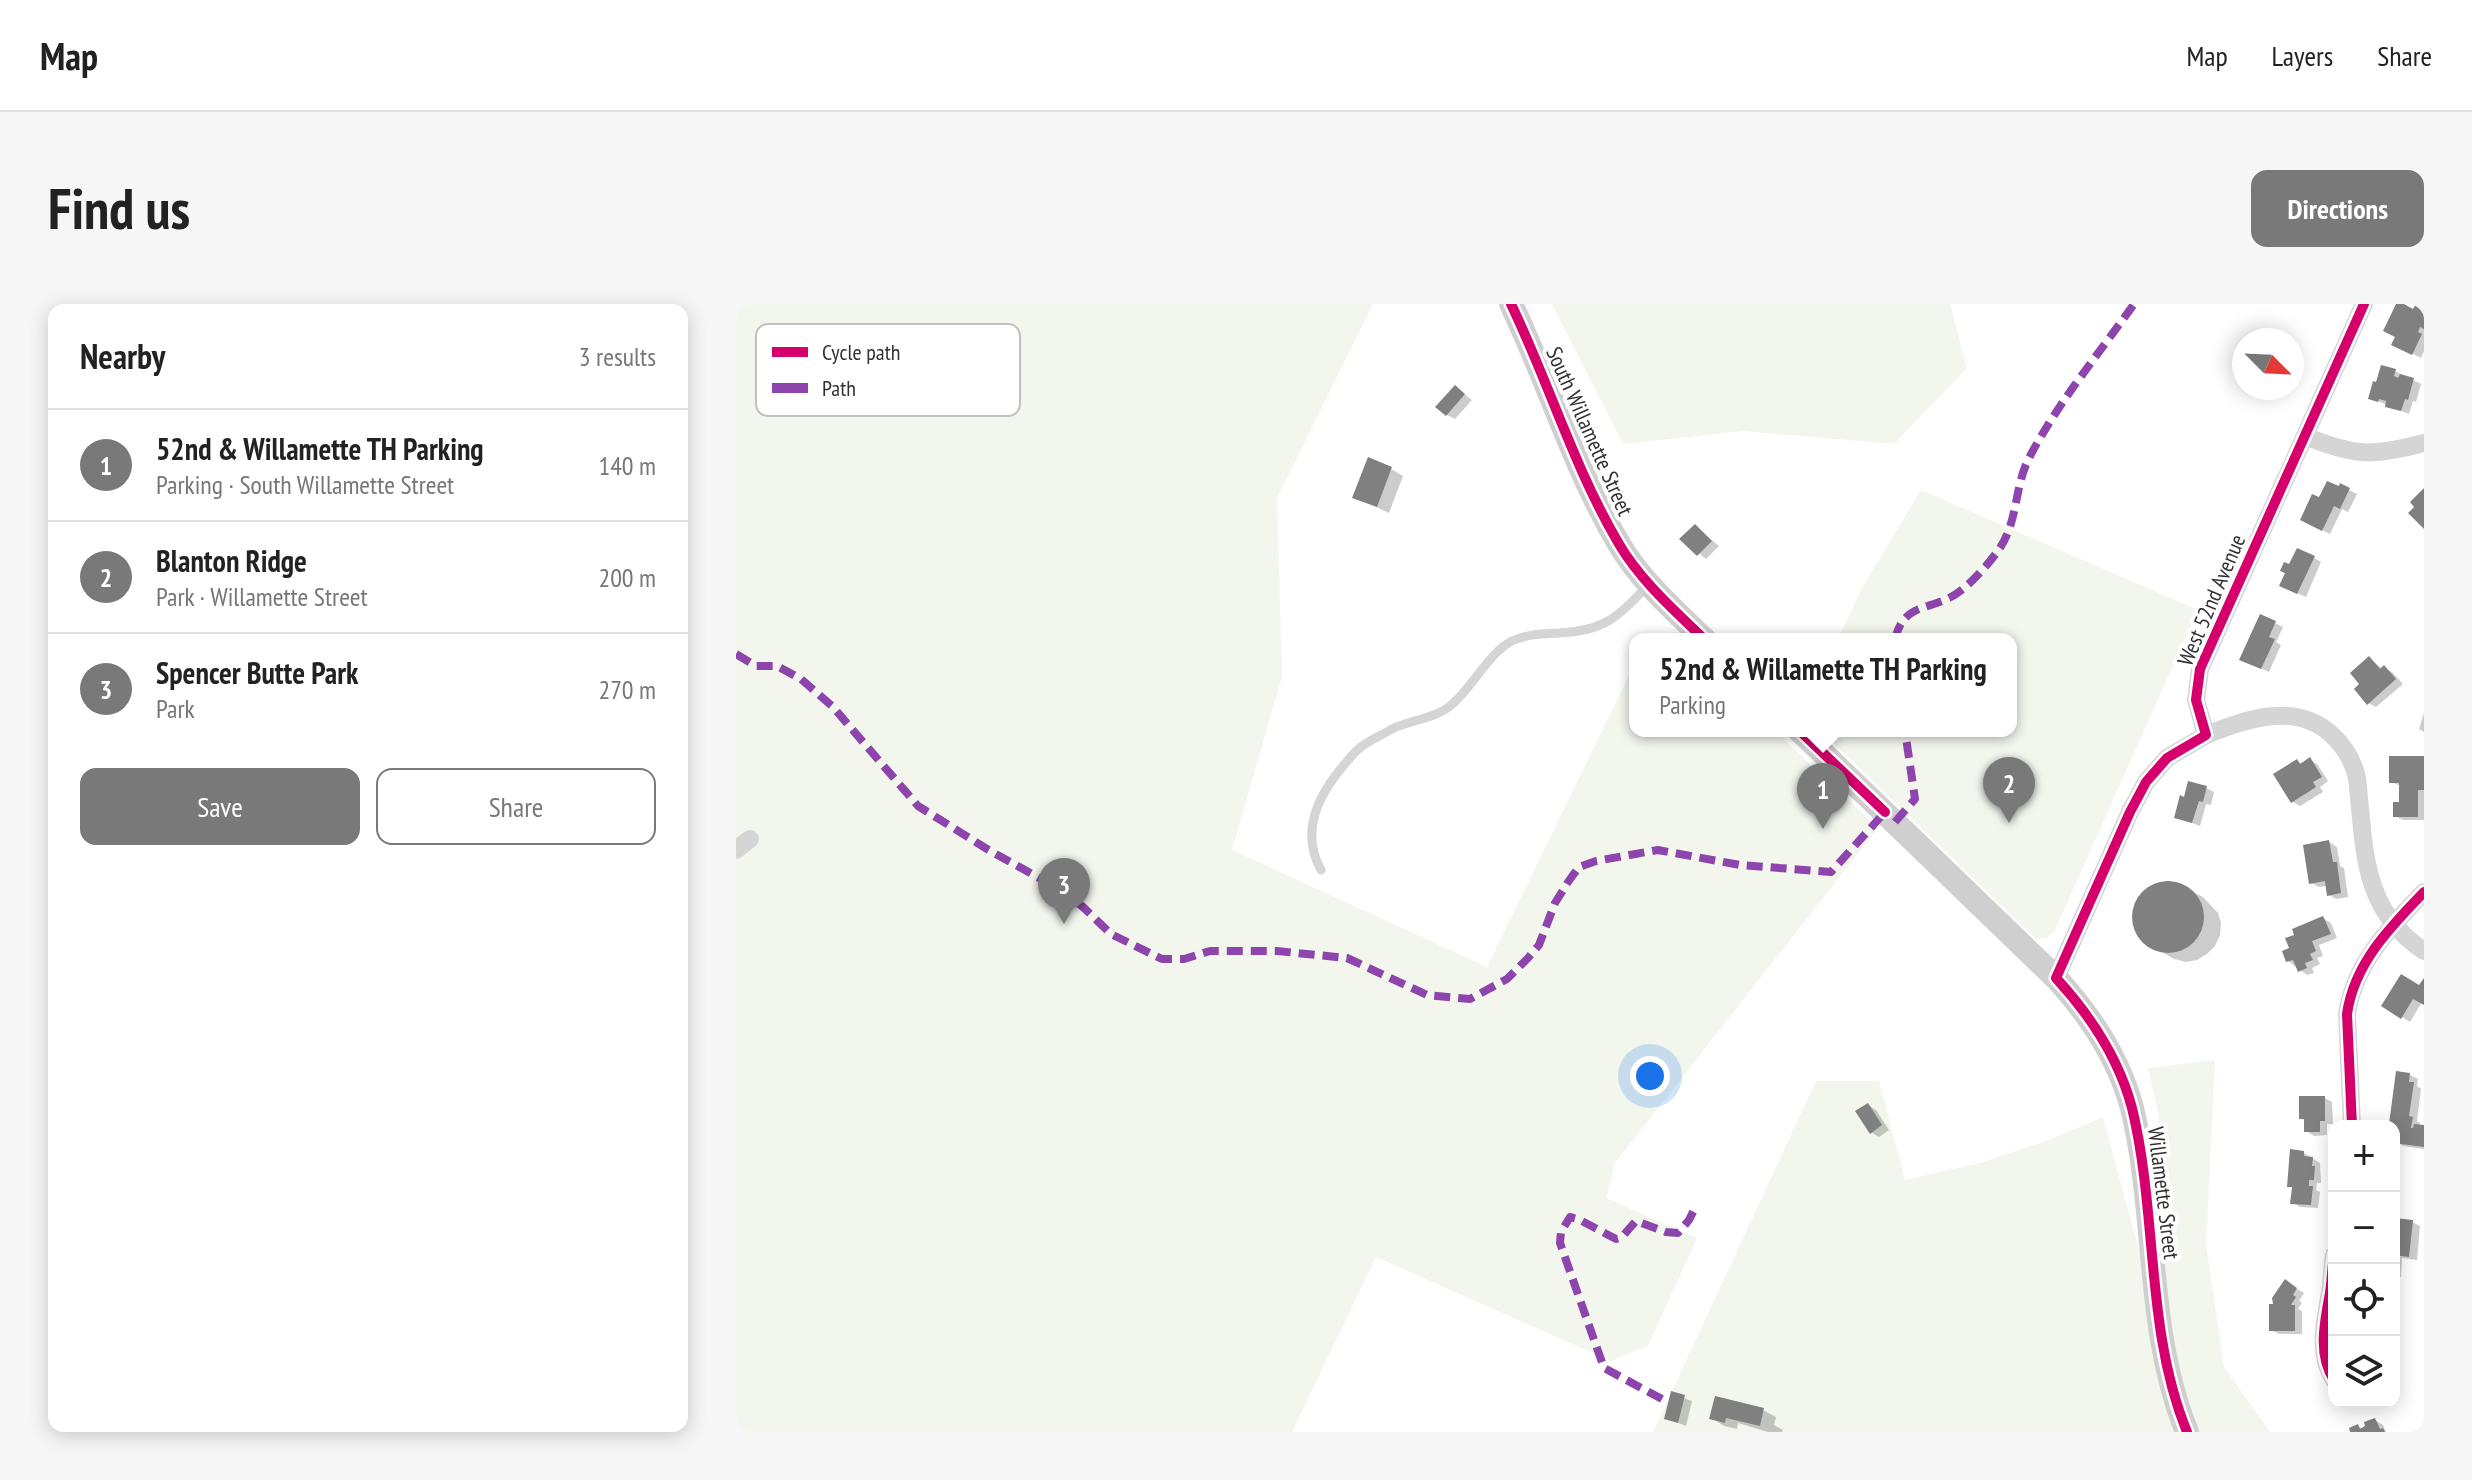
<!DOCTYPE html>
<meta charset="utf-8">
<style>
body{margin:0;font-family:"PT Sans Narrow",sans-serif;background:#f6f6f6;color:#222}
.controls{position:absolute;right:24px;bottom:24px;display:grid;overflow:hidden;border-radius:16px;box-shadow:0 4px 20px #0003}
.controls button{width:72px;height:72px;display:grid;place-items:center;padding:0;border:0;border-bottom:2px solid #e0e0e0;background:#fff;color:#222;font:40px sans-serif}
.compass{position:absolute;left:1496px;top:24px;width:72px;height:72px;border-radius:50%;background:#fff;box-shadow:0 4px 20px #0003;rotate:114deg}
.you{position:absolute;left:914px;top:772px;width:28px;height:28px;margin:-20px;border:6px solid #fff;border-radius:50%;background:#1a73e8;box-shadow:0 0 0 12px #1a73e833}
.badge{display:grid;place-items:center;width:52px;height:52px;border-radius:50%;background:#797979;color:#fff;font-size:26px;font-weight:700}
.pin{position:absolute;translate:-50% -66px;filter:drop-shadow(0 2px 4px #0008)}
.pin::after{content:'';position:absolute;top:42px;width:28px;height:24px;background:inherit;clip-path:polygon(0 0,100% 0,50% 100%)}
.popup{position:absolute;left:893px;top:329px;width:388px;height:104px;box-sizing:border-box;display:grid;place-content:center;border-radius:16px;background:#fff;filter:drop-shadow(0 2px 6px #0005);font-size:26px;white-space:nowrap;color:#767676}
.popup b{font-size:30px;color:#222}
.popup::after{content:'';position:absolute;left:50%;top:100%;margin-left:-16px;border:16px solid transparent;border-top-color:#fff}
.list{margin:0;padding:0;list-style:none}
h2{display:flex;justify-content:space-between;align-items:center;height:104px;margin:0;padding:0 32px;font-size:34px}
h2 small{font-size:26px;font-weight:400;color:#767676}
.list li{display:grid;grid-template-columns:52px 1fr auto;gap:24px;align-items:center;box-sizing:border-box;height:112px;padding:0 32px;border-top:2px solid #e0e0e0}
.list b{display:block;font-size:30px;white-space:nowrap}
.list p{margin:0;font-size:26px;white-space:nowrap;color:#767676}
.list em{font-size:26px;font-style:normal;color:#767676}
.actions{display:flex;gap:16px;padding:24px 32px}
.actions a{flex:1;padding:18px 0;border:2px solid #797979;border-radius:16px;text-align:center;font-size:28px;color:#797979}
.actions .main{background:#797979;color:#fff}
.icon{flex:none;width:44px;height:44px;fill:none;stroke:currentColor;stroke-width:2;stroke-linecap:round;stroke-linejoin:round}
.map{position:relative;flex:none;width:1688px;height:1128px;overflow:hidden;border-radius:16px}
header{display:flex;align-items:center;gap:48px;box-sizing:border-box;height:112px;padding:0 40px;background:#fff;border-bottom:2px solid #e0e0e0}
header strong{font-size:38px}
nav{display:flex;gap:44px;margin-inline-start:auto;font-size:28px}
.intro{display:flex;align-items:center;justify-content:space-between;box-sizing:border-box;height:192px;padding:0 48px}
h1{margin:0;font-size:56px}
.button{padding:20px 36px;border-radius:16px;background:#797979;color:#fff;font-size:28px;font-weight:700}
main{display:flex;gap:48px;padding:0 48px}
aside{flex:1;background:#fff;border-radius:16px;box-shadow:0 4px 20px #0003}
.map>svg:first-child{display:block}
</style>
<header>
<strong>Map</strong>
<nav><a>Map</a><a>Layers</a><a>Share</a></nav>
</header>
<div class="intro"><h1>Find us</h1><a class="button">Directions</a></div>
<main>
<aside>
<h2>Nearby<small>3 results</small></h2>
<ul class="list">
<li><span class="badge">1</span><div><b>52nd &amp; Willamette TH Parking</b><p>Parking · South Willamette Street</p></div><em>140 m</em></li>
<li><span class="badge">2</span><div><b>Blanton Ridge</b><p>Park · Willamette Street</p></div><em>200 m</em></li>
<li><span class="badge">3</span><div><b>Spencer Butte Park</b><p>Park</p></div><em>270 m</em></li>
</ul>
<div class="actions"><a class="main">Save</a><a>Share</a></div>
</aside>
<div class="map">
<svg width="1688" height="1128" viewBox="0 0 1688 1128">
<rect width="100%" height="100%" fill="#fff"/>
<g fill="#f2f6ed">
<path d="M0 0H637L541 194 546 373 496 546 751 663 899 359V427H1039L1142 524 879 859 870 894 961 934 912 1042 875 1057 640 953 556 1128H0Z"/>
<path d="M816 0H1214L1231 64 1158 140 1007 127 887 140Z"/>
<path d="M1185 186 1462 306 1318 628 1311 634 1300 635 1085 427H1275V335H1102L1127 282Z"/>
<path d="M1479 756 1470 941 1488 1063 1534 1128H1460L1440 1058 1418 885 1423 812 1412 764Z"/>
<path d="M1080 777H1143L1169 876 1247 858 1313 836 1367 813 1452 1128H917Z"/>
</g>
<g fill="#0003">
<path d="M1662 0 1678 7 1688 8V47L1685 54 1665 44 1661 33Z"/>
<path d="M1659 67 1685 80 1680 98 1677 97 1673 110 1634 94 1642 80Z"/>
<path d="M719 83 736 96 719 115 711 111Z"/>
<path d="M655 165 667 172 653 209 619 193Z"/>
<path d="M1605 182 1621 190 1612 208 1606 205 1594 230 1574 220 1584 196Z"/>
<path d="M959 222 983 242 970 255 946 235Z"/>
<path d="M1578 254 1585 258 1570 293 1554 286V263Z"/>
<path d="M1539 319 1547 323 1540 338 1545 341 1533 368 1513 359Z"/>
<path d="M1634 355 1647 365 1648 364 1656 368 1667 380 1640 403 1632 399 1626 380Z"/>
<path d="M1688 409V428L1683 425Z"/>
<path d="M1688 454V516H1667L1659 512 1665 500V482L1655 478Z"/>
<path d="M1574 456 1581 460 1592 477 1584 483 1587 488 1564 502 1557 498 1561 457 1566 460Z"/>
<path d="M1470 484 1478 488 1475 501 1470 500 1464 522 1440 513 1450 495Z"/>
<path d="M1593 538 1601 543 1604 562 1608 564 1612 593 1600 595 1593 591 1592 582 1583 583 1575 579Z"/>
<path d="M1439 579 1467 593 1482 609 1485 619 1484 631 1479 642 1471 650 1461 656 1450 658 1438 655 1410 639 1403 630 1399 618 1402 598 1417 582Z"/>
<path d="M1587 614 1595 619 1601 634 1583 641 1587 652 1581 654 1584 660 1576 664 1578 669 1571 671 1552 657 1556 645Z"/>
<path d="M1688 678V699L1686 698 1674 718 1648 702 1684 684Z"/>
<path d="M1674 771 1682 775 1681 782 1685 785 1681 817 1684 819 1683 823H1688V845L1667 842 1660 837 1662 823 1655 819Z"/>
<path d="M1589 794 1596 798 1597 820H1591V831L1578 832 1570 827V817L1565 814Z"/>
<path d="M1132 801 1140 806 1153 826 1143 833 1135 828Z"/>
<path d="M1568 849 1584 859 1585 879H1581L1580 886 1584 888 1582 904 1564 903 1556 898 1557 884 1553 882Z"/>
<path d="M1658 916 1676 918 1684 922 1681 956 1666 954 1665 973 1658 972Z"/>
<path d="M1549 978 1568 989 1563 997 1566 999 1562 1005 1566 1007V1030H1543L1535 1026Z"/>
<path d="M936 1090 956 1097 950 1122 930 1114Z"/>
<path d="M1027 1106 1040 1113 1038 1121 1047 1126 1046 1128H1032L1002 1119 1001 1125 988 1122 976 1114Z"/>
<path d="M1639 1116 1647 1121 1650 1128H1616L1622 1122 1627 1125Z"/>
</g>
<g fill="#808080">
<path d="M1660 0H1668L1677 5 1679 1 1688 6V25L1684 23 1682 28 1686 30 1676 51 1655 41 1659 33 1647 27Z"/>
<path d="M1645 61 1660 65 1658 72 1662 74 1664 70 1678 74 1672 96 1669 95 1665 107 1649 103 1650 97 1643 95 1642 98 1632 95 1637 77 1640 78Z"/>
<path d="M719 81 729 90 710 112 699 103Z"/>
<path d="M632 153 656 163 641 203 616 194Z"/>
<path d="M1591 177 1603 182 1604 179 1614 184 1604 205 1598 202 1586 227 1564 216 1576 190 1583 193Z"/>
<path d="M1688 184V225L1672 209 1678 203 1674 198Z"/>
<path d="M959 220 976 237 961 252 943 235Z"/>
<path d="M1561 244 1579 252 1561 290 1543 282 1549 269 1544 267 1548 258 1553 260Z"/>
<path d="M1524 310 1540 317 1533 333 1539 335 1525 365 1503 356Z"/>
<path d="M1633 352 1644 365 1648 361 1660 375 1631 401 1618 385 1623 380 1614 369Z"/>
<path d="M1653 452H1688V486H1682V513H1657V498H1663V479H1653Z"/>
<path d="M1574 453 1586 473 1577 478 1580 483 1555 499 1537 470 1561 455 1564 460Z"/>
<path d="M1452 477 1471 482 1467 498 1463 497 1456 519 1438 514 1444 491 1448 493Z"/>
<path d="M1593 536 1597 558H1601L1605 589 1591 592 1589 577 1573 580 1567 541Z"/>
<circle cx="1432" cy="613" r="36"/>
<path d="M1587 612 1595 630 1576 637 1580 647 1574 650 1577 656 1569 659 1571 664 1562 668 1557 656 1550 658 1546 647 1553 644 1549 634 1558 631 1556 625Z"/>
<path d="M1665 670 1683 681 1688 674V701L1677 695 1665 715 1645 702Z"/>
<path d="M1660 767 1674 769 1673 778H1678L1673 812 1677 813 1675 824H1677L1678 820 1688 821V843L1658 839 1660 821 1653 820Z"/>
<path d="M1563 792H1589V817H1584V828H1568V815H1563Z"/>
<path d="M1132 799 1146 821 1134 830 1119 807Z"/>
<path d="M1554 845 1568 847V852L1577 853 1576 862H1579L1578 876H1573V882H1577L1575 901 1554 900 1556 883H1551Z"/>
<path d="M1658 914 1677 916 1673 953 1658 951Z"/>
<path d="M1549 975 1561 984 1557 991 1560 993 1555 1001H1559V1027H1533V1000H1537L1536 994Z"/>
<path d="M935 1087 949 1091 942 1119 928 1115Z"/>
<path d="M979 1092 1028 1104 1024 1122 990 1114 989 1119 973 1115Z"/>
<path d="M1639 1114 1644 1125 1647 1124 1649 1128H1614L1613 1124 1622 1120 1624 1125 1629 1122 1628 1118Z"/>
</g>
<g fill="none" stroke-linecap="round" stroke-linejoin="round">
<path stroke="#d5d5d5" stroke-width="9" d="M585 566C564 528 582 491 608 461 613 455 618 448 625 443 634 436 646 431 656 425 674 416 697 415 713 403 737 384 751 350 776 337 791 330 807 330 823 329 867 327 882 314 911 282"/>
<g stroke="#d5d5d5" stroke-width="18">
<path d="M1569 132C1618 152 1636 153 1688 139"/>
<path d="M1470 431C1511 415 1559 397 1596 431 1609 443 1617 456 1621 474 1629 542 1624 605 1688 647"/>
<path d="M0 546 14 535"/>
<path d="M1320 674 1394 508 1410 478 1431 454 1470 431 1460 396 1464 365 1628 0"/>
<path d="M1616 822 1611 710C1618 660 1654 623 1688 588"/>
<path d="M1598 951C1596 964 1596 977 1594 989 1589 1017 1581 1050 1598 1076"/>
</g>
<g stroke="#cfcfcf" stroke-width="24">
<path d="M775 0C813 79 838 164 883 240 904 276 938 306 968 335"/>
<path d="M1064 427 1320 674C1354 711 1383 755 1396 804 1422 911 1409 1025 1451 1128"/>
</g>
<g stroke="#8e44ad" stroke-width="8" stroke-dasharray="16 8" stroke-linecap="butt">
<path d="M1159 335C1167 302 1188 306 1213 294 1230 286 1250 263 1261 248 1282 221 1278 185 1292 156 1320 101 1362 51 1398 0"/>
<path d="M0 350 20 362H41L65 375 97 403 182 502 251 545 325 586 347 603 375 630 426 655H448L474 647H541L611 654 691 691 734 695 771 675 792 654 803 641 819 599 832 578 843 563 860 557 922 546 1004 561 1095 568 1149 508"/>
<path d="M1159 518 1179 495 1169 427"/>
<path d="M926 1095 868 1064 824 939 825 928 834 913 842 915 880 935 886 933 900 917 930 928 942 929 953 916 960 902"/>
</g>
<g stroke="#fff" stroke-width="15">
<g id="cycleway">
<path d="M775 0C813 79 838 164 883 240 904 276 938 306 968 335"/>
<path d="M1064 427 1149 508"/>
<path d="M1616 822 1611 710C1618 660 1654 623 1688 588"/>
<path d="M1598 951C1596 964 1596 977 1594 989 1589 1017 1581 1050 1598 1076"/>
<path d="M1451 1128C1409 1025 1422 911 1396 804 1383 755 1354 711 1320 674L1394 508 1410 478 1431 454 1470 431 1460 396 1464 365 1628 0"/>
</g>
</g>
<use href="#cycleway" stroke="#d6006c" stroke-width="10"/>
</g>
<g text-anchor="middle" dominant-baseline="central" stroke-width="8" stroke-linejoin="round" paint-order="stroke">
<g font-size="22" fill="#313131" stroke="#fff">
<text transform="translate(854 127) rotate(66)">South Willamette Street</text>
<text transform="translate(1475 296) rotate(-67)">West 52nd Avenue</text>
<text transform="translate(1428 889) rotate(83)">Willamette Street</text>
</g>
</g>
<rect x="20" y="20" width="264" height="92" rx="12" fill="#fff" stroke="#c1c1c1" stroke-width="2"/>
<rect x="36" y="43" width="36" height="10" fill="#d6006c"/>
<rect x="36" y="79" width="36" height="10" fill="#8e44ad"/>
<g font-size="22" fill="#313131">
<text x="86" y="56">Cycle path</text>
<text x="86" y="92">Path</text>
</g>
</svg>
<div class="controls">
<button>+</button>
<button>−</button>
<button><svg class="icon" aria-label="locate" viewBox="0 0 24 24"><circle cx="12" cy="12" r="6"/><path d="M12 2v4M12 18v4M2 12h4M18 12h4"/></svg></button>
<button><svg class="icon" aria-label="layers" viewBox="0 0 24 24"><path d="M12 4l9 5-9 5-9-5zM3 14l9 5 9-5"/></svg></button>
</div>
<svg class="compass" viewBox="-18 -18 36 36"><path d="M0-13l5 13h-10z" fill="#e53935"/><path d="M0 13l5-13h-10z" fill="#767676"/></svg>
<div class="you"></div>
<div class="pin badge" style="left:1087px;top:525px">1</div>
<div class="popup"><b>52nd &amp; Willamette TH Parking</b>Parking</div>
<div class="pin badge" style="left:1273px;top:519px">2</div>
<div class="pin badge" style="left:328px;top:620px">3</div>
</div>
</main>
